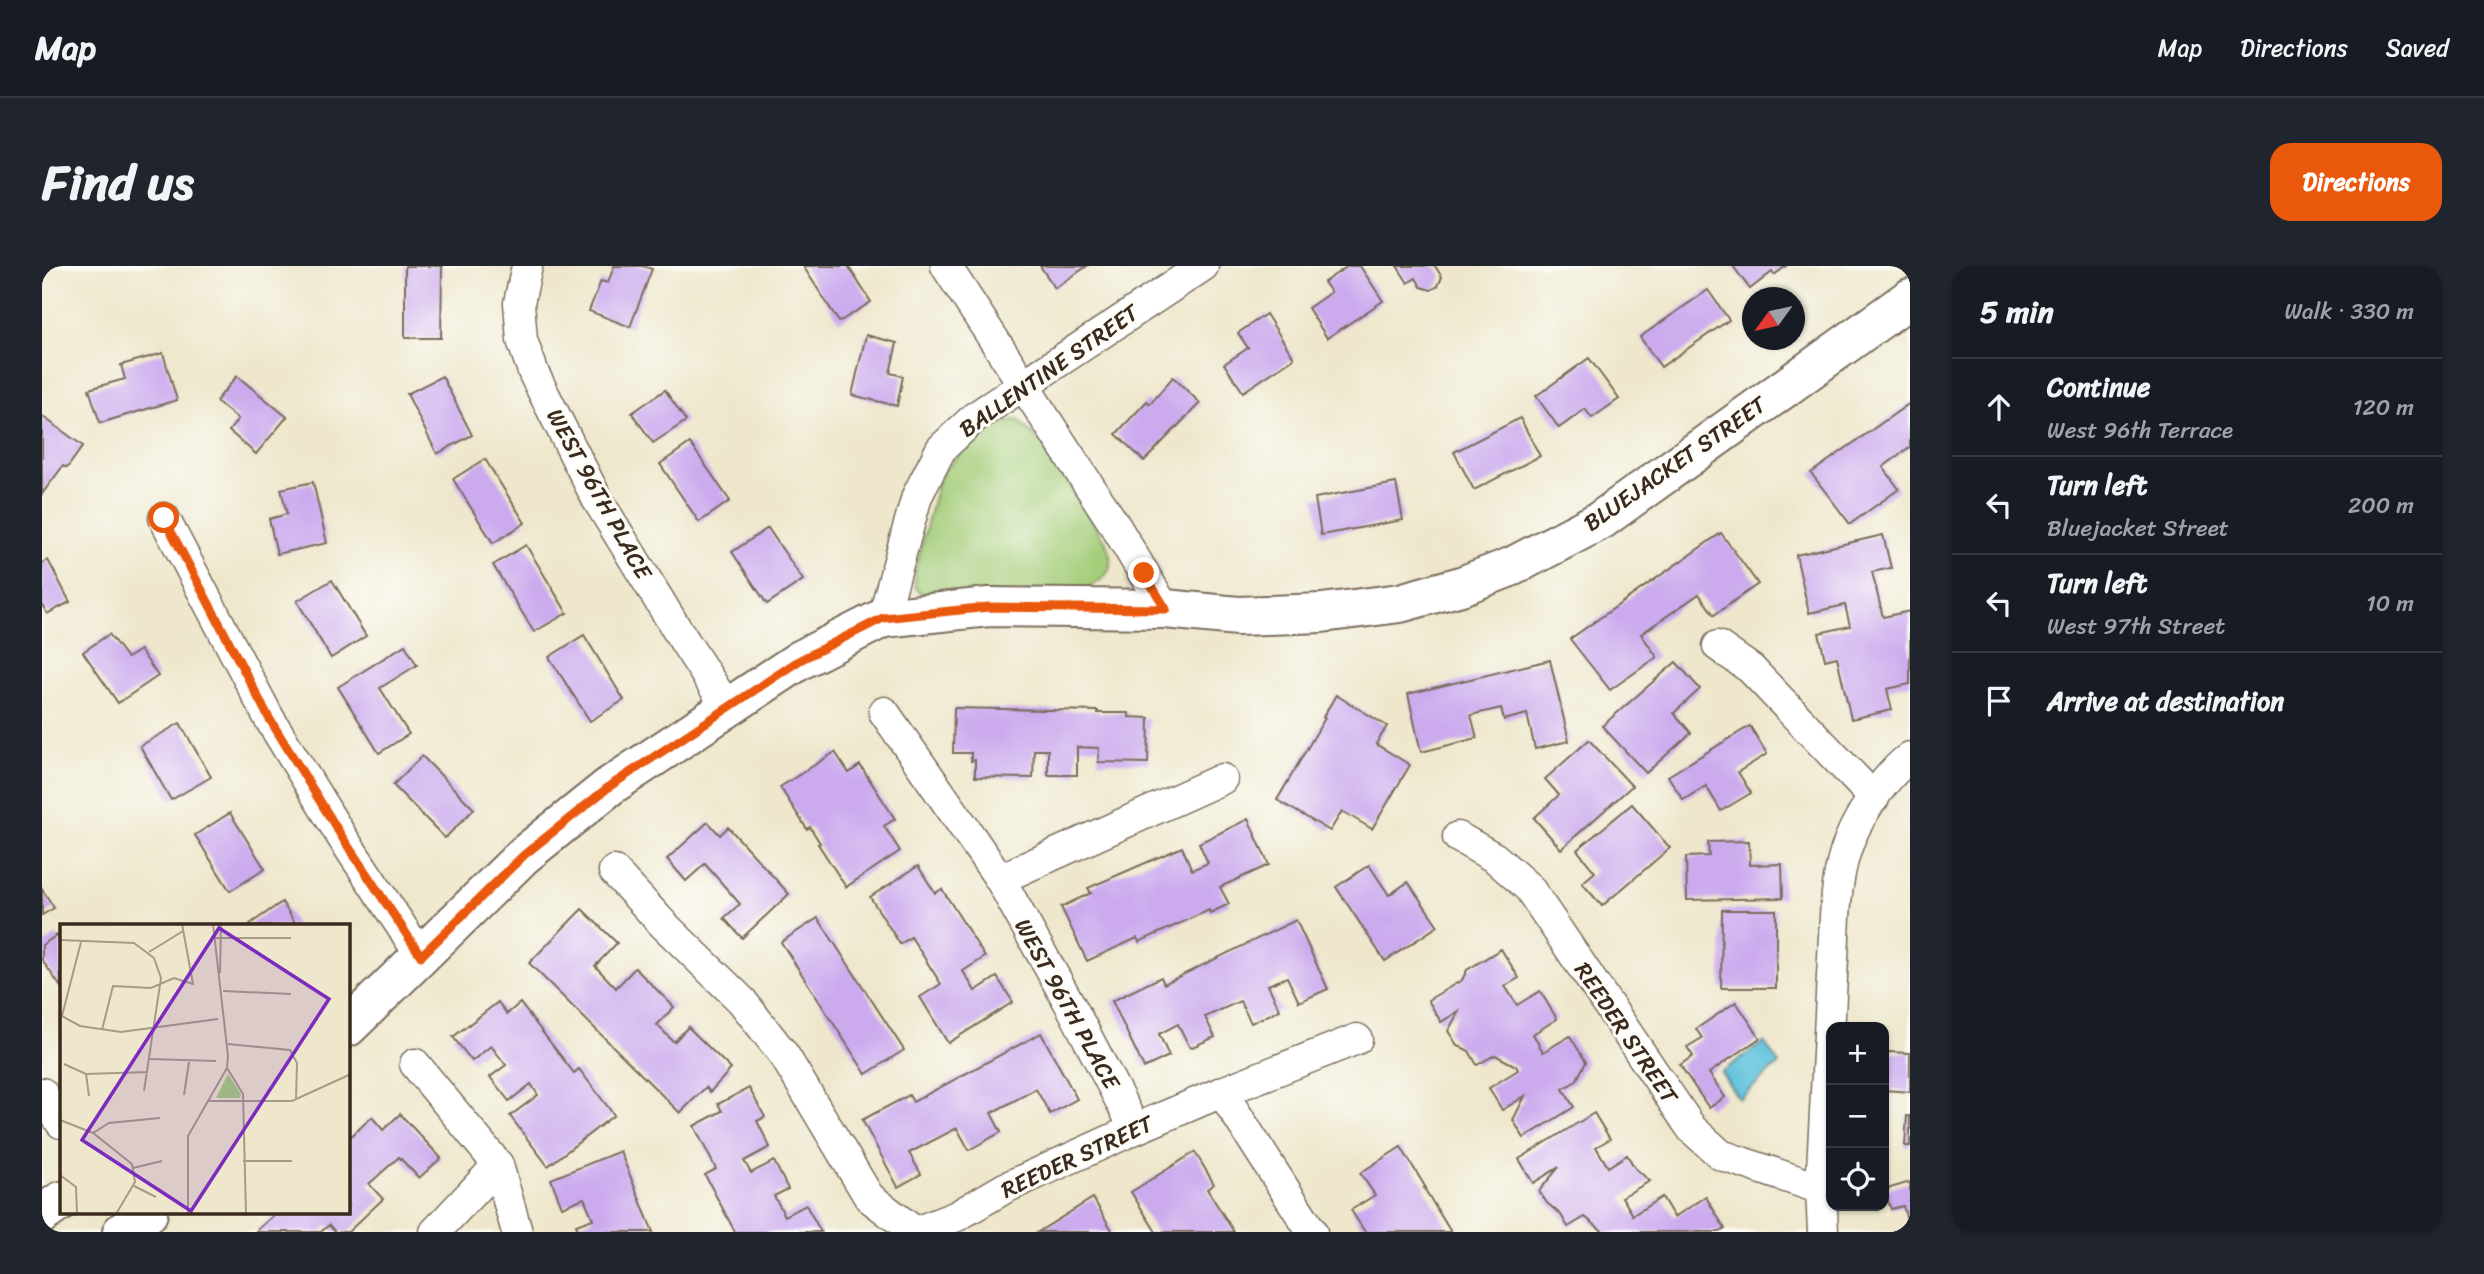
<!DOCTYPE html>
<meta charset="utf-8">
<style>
body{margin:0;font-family:Sriracha,sans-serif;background:#20242c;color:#f1f3f6}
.controls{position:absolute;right:21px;bottom:21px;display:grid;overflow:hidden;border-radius:14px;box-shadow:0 2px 5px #0004}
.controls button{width:63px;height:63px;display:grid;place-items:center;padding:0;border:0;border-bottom:2px solid #363941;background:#171b24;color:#f1f3f6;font:35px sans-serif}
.compass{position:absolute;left:1700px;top:21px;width:63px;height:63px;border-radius:50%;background:#171b24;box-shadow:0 2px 5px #0004;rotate:237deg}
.stop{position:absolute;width:21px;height:21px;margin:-16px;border:5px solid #ea580c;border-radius:50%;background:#fff}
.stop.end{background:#ea580c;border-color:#fff;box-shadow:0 2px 7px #0008}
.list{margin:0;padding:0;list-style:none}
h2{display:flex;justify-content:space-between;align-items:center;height:91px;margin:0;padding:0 28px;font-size:30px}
h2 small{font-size:23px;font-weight:400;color:#9ea1a6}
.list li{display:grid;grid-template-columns:46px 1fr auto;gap:21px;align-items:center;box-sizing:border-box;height:98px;padding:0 28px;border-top:2px solid #363941}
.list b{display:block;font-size:26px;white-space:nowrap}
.list p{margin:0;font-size:23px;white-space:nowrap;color:#9ea1a6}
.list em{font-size:23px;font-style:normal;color:#9ea1a6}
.icon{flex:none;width:38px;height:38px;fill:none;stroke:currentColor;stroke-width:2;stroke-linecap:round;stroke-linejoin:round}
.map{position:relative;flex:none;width:1868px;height:966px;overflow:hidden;border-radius:21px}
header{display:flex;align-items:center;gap:42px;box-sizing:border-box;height:98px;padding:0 35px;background:#171b24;border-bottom:2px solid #363941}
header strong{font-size:33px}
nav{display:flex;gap:38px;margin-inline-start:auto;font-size:24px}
.intro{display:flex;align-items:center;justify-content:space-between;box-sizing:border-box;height:168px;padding:0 42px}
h1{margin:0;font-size:49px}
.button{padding:18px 32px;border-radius:21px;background:#ea580c;color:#fff;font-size:24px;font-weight:700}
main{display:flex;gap:42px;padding:0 42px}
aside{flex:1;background:#171b24;border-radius:21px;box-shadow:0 2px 5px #0004}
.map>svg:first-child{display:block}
</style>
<header>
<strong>Map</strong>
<nav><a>Map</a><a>Directions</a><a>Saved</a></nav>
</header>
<div class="intro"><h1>Find us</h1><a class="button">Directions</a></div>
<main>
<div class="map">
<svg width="1868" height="966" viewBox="0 0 1868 966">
<rect width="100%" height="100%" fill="#fdfcf7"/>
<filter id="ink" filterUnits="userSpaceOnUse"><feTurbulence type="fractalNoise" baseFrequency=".0143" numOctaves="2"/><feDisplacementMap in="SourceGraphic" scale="14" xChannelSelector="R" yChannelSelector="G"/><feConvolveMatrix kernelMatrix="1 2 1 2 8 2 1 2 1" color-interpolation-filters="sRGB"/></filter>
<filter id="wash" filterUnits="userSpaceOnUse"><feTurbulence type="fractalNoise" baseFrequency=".00686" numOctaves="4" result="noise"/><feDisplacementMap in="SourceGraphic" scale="28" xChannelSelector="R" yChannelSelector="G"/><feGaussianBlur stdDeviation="1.57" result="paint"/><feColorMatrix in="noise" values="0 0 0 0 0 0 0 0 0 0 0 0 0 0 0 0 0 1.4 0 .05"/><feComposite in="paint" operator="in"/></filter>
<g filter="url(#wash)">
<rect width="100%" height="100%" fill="#eee7cc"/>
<path fill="#a5ce7a" stroke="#707c4c" stroke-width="2" d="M975 153 998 176 1064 276C1075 302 1066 313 1041 324L883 329C871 323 872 319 873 307L895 218 903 203 945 161Z"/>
<path fill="#5ec2dc" stroke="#4c767d" stroke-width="2" d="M1722 776 1737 798 1697 833 1679 806Z"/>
<g id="blocks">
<g fill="#cbaaee">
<path d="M363 0H400L399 72H363Z"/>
<path d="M572 0H601L610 3 588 61 547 45 559 15 566 17Z"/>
<path d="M761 0H806L829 36 797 56Z"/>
<path d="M998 0H1045L1013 22Z"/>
<path d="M1306 0H1318L1341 35 1285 72 1266 42 1289 26 1282 16Z"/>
<path d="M1355 0H1393L1400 11 1396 20 1389 24 1379 21 1374 12 1366 17Z"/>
<path d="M1691 0H1744L1732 9 1730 6 1708 23Z"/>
<path d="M1666 24 1687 54 1619 101 1598 71Z"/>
<path d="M1224 48 1252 92 1201 126 1182 98 1206 82 1196 67Z"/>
<path d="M824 69 855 77 848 107 861 110 855 140 810 129Z"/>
<path d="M121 87 135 134 58 157 47 123 83 113 79 99Z"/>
<path d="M1547 92 1577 133 1550 152 1543 143 1517 162 1494 130Z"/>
<path d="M195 110 245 151 214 188 187 165 196 153 174 135Z"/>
<path d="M400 110 430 169 395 188 365 128Z"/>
<path d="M1131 111 1158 137 1102 195 1074 168 1105 135 1108 138Z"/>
<path d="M623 124 644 155 611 177 590 147Z"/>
<path d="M1868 137V181L1841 201 1857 223 1808 258 1769 207Z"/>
<path d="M0 150 41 180 25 202 21 200 0 228Z"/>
<path d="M1478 152 1498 190 1432 224 1412 186Z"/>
<path d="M648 177 688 235 657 256 618 198Z"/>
<path d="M443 193 483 257 451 277 411 213Z"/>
<path d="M271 216 285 277 235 288 227 253 245 248 239 223Z"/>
<path d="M1354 217 1361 254 1279 269 1273 232Z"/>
<path d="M726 262 761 314 725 338 690 286Z"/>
<path d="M1679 267 1716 318 1672 349 1657 328 1599 368 1615 391 1568 424 1528 373Z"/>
<path d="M1841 269 1849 302 1830 306 1841 351 1868 345V418L1845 423 1850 444 1809 453 1795 391 1783 394 1777 367 1808 360 1803 339 1767 347 1754 289Z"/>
<path d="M484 279 525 347 492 366 451 299Z"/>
<path d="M6 294 28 336 5 348 0 338V297Z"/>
<path d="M290 314 324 370 289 392 255 335Z"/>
<path d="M67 368 85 392 98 384 116 410 76 437 41 386Z"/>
<path d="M542 369 582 434 548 455 507 391Z"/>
<path d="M363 379 375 399 338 422 367 468 337 487 296 421Z"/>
<path d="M1508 394 1527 475 1493 483 1485 448 1462 454 1459 442 1429 449 1435 472 1379 486 1366 428Z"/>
<path d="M1634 396 1658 423 1632 447 1649 467 1604 507 1560 460Z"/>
<path d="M1294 429 1345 460 1334 478 1368 499 1330 563 1300 545 1288 565 1235 534 1283 452 1281 451Z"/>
<path d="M912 442 1056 445V447H1087V451L1107 452 1106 497 1056 496 1057 482 1035 481V509H1006V484H992L991 512 933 511V494L929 495V487H911Z"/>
<path d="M138 457 169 511 129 534 98 480Z"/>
<path d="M1708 460 1725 488 1696 506 1709 527 1679 545 1664 520 1641 534 1626 510Z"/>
<path d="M1547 474 1590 520 1519 583 1492 552 1517 529 1503 513Z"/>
<path d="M793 486 807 507 818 499 853 553 842 560 858 585 804 621 776 578 778 577 768 561 765 563 738 521Z"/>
<path d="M380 490 432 543 403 572 351 519Z"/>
<path d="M1590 538 1628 582 1560 640 1540 617 1553 606 1535 584Z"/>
<path d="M188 547 223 603 188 625 153 569Z"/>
<path d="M1206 553 1227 599 1178 621 1187 638 1168 647 1167 644 1097 676 1095 672 1045 695 1019 641 1049 627 1046 622 1140 581 1150 604 1166 597 1157 577Z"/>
<path d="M666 556 678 569 686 561 747 628 700 672 682 652 698 638 663 598 644 615 625 593Z"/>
<path d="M1707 575 1708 599 1740 598 1741 632 1645 634 1644 591 1667 590 1666 576Z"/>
<path d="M1327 599 1347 629 1366 616 1396 660 1343 695 1294 621Z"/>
<path d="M876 600 893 627 900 623 943 691 921 705 933 725 955 711 971 736 906 777 878 731 899 718 869 671 858 678 828 631Z"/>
<path d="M0 623 12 642 0 649Z"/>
<path d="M240 636 255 660H209L208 658Z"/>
<path d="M540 643 575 677 553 700 574 722 593 702 632 741 615 759 632 776 646 761 689 803 668 826 664 821 638 847 487 697Z"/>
<path d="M1680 644H1734V722H1679Z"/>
<path d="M776 652 862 784 824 808 739 676Z"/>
<path d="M1254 654 1286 723 1257 736 1245 711 1226 719 1238 744 1209 757 1198 735 1163 751 1173 771 1148 782 1136 758 1117 768 1127 790 1102 802 1070 735 1119 711 1122 718Z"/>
<path d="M15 669 19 675V721L0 694V679Z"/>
<path d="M1459 683 1477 712 1463 720 1475 739 1498 725 1515 753 1491 768 1501 786 1528 770 1544 796 1534 815 1521 823 1532 841 1482 872 1471 854 1483 830 1460 844 1447 822 1476 804 1474 800 1453 789 1435 799 1427 785 1415 779 1406 765 1417 745 1399 756 1386 734 1420 714 1425 704Z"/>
<path d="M456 736 465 748 478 737 532 807 537 803 572 849 506 900 468 850 496 829 489 818 467 835 448 811 464 799 449 780 430 795 411 771Z"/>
<path d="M1694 736 1718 772 1667 807 1683 831 1667 842 1638 799 1651 790 1645 781 1660 772 1654 763Z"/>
<path d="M999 767 1035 833 1008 848 994 823 949 847 959 866 927 884 915 862 867 887 879 908 856 921 820 854 867 829 871 836Z"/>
<path d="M1844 786 1868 787V826L1842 824Z"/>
<path d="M707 822 723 851 715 855 728 881 702 895 709 907 732 895 746 923 732 930 743 950 764 939 779 966H693L663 909 674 903 652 860 680 845 676 838Z"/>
<path d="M1552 847 1568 873 1554 881 1566 901 1585 889 1593 902 1608 915 1580 931 1591 949 1620 931 1632 951 1664 931 1683 963 1678 966H1562L1543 951 1526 961 1519 949 1505 937 1497 925 1517 901 1491 917 1477 893Z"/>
<path d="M358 848 399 892 377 912 357 891 327 918 341 933 306 966H293L287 959 279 966H213L234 947H306V873L330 851 341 864Z"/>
<path d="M1865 850H1868V880H1863Z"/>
<path d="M1359 881 1384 922H1382L1409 966H1323L1309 944 1333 929 1318 907Z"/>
<path d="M578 885 611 966H537L534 959 551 953 542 932 520 941 509 913Z"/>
<path d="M1153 886 1172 918 1165 923 1192 966H1114L1089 926Z"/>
<path d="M1868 916V960H1867L1861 940 1849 943 1842 924Z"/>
<path d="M1051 932 1071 966H996Z"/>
</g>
</g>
</g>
<g filter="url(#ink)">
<use href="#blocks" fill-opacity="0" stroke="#7a6c5b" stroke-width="2"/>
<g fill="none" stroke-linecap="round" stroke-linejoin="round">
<g stroke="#7a6c5b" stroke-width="33">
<g id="street">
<path d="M485 0 477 37 480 74 492 108 555 233 634 362 685 441"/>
<path d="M904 0 1074 261 1123 343"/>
<path d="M122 252 227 452 300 571 379 690"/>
<path d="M841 352 875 230 899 183 933 151 1161 0"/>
<path d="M1676 380 1709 403 1832 532"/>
<path d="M842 446 958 613 1031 744 1093 863"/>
<path d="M1416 571 1453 592 1487 622 1650 863 1679 889 1779 923"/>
<path d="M572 605 622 659 700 735 742 789 827 931 873 966"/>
<path d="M958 613 1180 513"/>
<path d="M373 798 456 899"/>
<path d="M1180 826 1270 966"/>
<path d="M0 827 19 857"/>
<path d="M393 966 456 899 475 966"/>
<path d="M874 966 915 950 963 922 1093 863 1180 826 1315 773"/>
<path d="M1781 966 1779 923C1783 852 1787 781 1790 710 1793 670 1791 626 1803 587 1812 555 1842 511 1868 491"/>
</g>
</g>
<g stroke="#7a6c5b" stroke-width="42">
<g id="secondary">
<path d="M306 761 482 589 568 520 758 394 841 352 947 341 1123 343 1196 350 1280 347 1358 337 1419 320 1471 300 1559 254 1868 32"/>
<path d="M0 948 19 935"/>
<path d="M80 966 106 947"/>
</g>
</g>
<use href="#street" stroke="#fff" stroke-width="30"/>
<use href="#secondary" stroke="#fff" stroke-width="38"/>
</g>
</g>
<g fill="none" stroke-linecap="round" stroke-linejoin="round" filter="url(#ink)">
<path stroke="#ea580c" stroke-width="9" d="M122 252 227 452 300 571 379 690 482 589 568 520 758 394 841 352 947 341 1124 343 1102 307"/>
</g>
<g text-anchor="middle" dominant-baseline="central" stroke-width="6" stroke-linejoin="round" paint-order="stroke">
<g font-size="23" fill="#3b2a1e" stroke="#fdfcf7">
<text transform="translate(1007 105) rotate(-35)">BALLENTINE STREET</text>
<text transform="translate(1633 198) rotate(-35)">BLUEJACKET STREET</text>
<text transform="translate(557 228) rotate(61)">WEST 96TH PLACE</text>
<text transform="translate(1025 738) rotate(61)">WEST 96TH PLACE</text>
<text transform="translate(1584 767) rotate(56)">REEDER STREET</text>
<text transform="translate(1035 891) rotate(-25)">REEDER STREET</text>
</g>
</g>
<g transform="translate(18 658)">
<rect width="290" height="290" fill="#eee7cc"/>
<path d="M168 150 181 170 180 174H156Z" fill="#a5ce7a"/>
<path fill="none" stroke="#a69b86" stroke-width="2" d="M153 14H231M0 16 74 19 94 34 101 54 84 167M89 28 123 7M160 49 161 0M163 67 231 70M0 91 20 102 61 108 158 95M2 92 21 18M42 106 53 62 91 64 114 54 133 60 122 0M168 120 230 126 237 139 236 176M90 135 156 137M4 140 26 150M167 144 183 170 186 290M26 150 88 148M26 150 29 172M124 171 129 138M147 177H232L291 150M0 196 33 209 72 240 75 258 56 290M33 209 49 199 100 194M183 237H232M73 244 102 237M0 251 16 263 17 290M74 262 96 273M128 290V212L167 144 168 132 153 0"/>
<path fill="#7b2cbf" fill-opacity="0.15" stroke="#7b2cbf" stroke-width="3.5" d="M159 4 269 75 131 287 22 216Z"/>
<rect width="290" height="290" fill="none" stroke="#3b2a1e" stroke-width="3.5"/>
</g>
</svg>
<div class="controls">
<button>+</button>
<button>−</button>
<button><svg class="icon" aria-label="locate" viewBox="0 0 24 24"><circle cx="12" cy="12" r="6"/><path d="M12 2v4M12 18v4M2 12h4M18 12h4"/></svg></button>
</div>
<svg class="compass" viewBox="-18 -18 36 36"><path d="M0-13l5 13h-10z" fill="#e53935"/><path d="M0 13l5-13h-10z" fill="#9ea1a6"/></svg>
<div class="stop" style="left:122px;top:252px"></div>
<div class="stop end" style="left:1102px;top:307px"></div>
</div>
<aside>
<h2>5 min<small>Walk · 330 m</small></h2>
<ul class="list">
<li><svg class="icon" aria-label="ahead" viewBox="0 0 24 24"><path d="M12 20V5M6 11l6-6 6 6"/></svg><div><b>Continue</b><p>West 96th Terrace</p></div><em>120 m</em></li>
<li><svg class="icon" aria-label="left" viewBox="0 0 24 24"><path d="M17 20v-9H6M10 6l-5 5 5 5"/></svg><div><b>Turn left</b><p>Bluejacket Street</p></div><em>200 m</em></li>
<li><svg class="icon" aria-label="left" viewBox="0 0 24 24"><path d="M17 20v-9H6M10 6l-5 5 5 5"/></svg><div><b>Turn left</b><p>West 97th Street</p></div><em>10 m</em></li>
<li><svg class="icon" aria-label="arrive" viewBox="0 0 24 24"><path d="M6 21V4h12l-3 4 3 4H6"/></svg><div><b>Arrive at destination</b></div></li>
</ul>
</aside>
</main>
